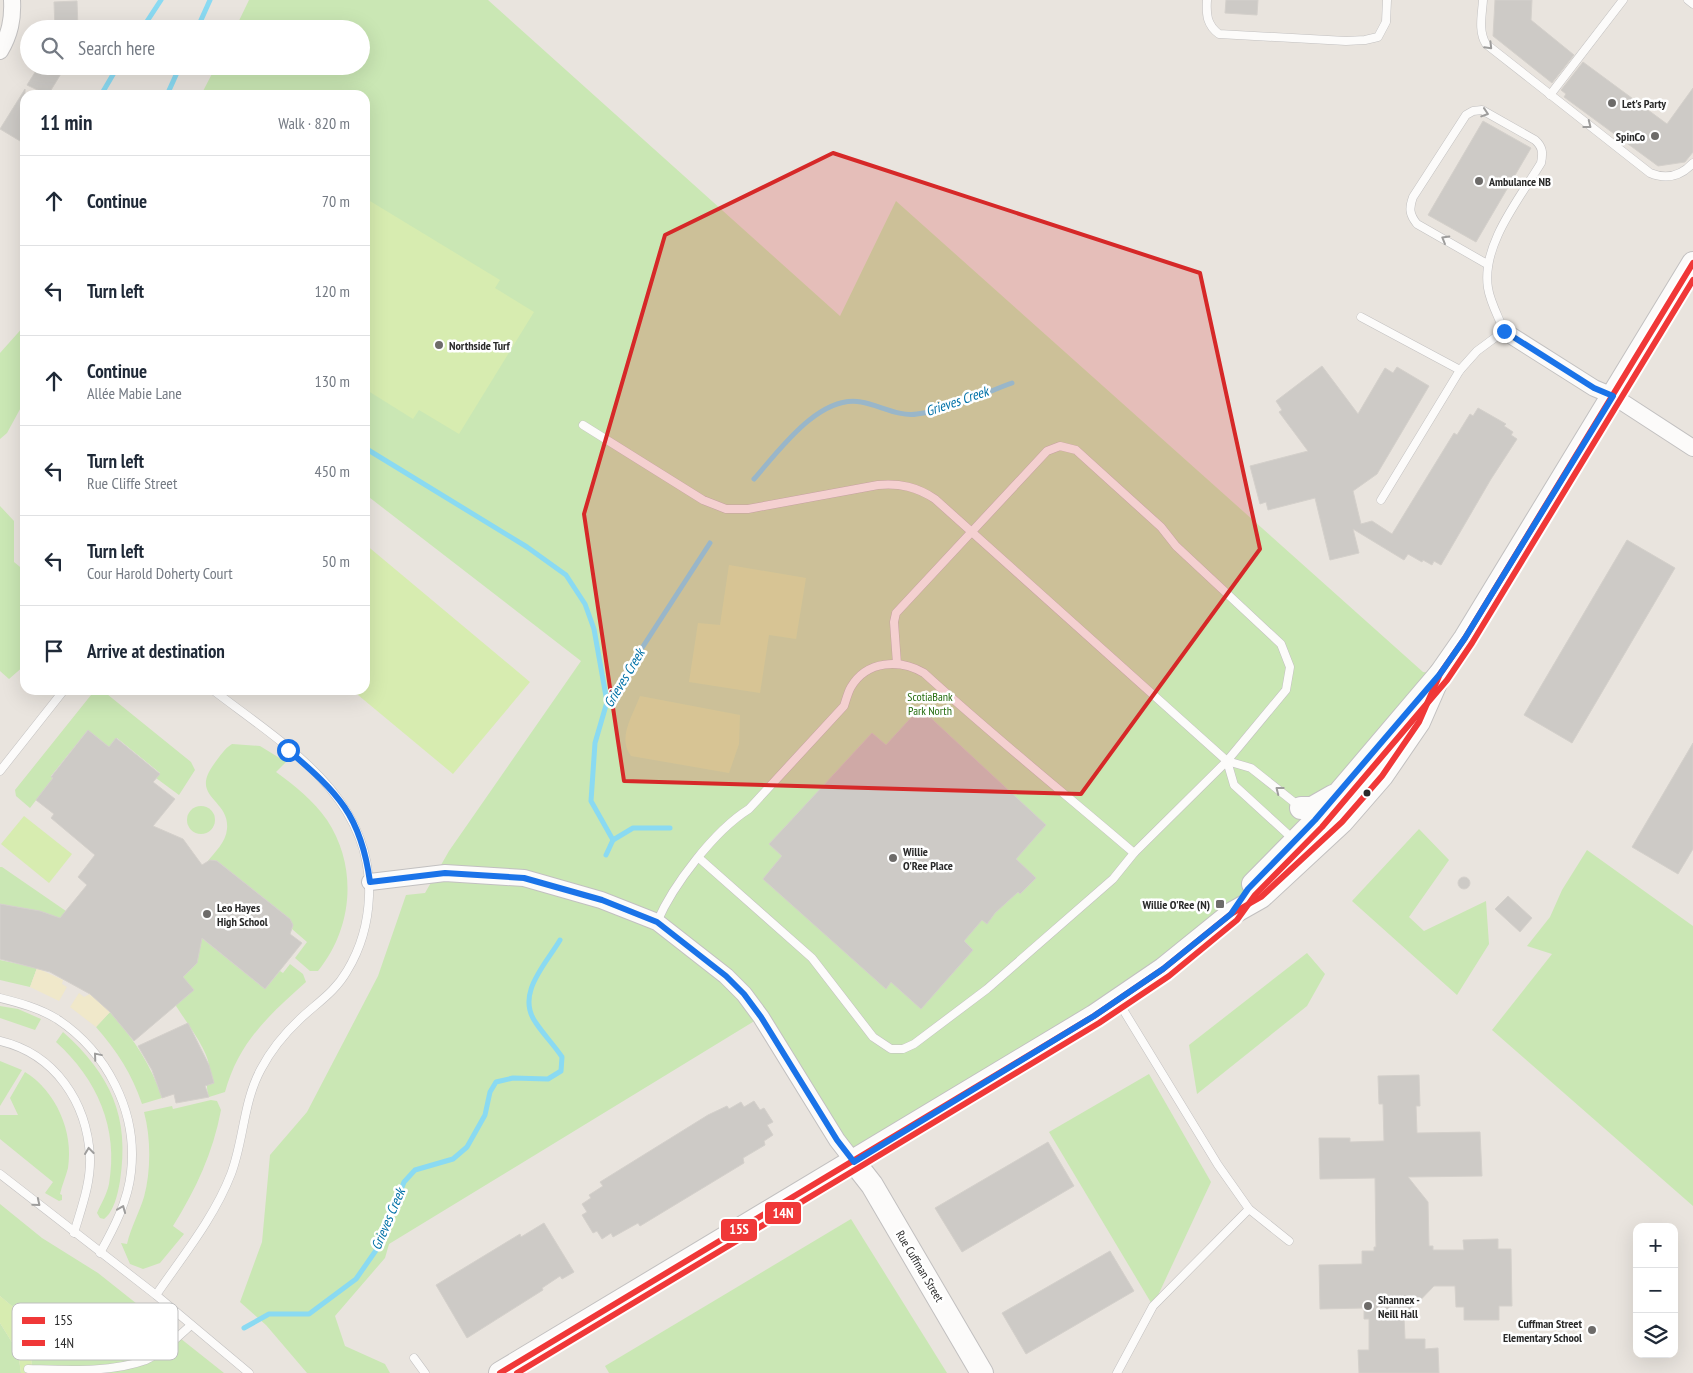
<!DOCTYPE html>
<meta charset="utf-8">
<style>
body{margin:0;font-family:"PT Sans Narrow",sans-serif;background:#f2f2f3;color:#1f2937}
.controls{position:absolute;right:15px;bottom:15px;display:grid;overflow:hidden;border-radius:10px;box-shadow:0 5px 20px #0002}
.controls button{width:45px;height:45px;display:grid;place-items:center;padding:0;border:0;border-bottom:1px solid #e0e1e3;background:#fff;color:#1f2937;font:25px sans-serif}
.stop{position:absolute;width:15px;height:15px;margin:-11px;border:4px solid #1a73e8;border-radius:50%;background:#fff}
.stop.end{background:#1a73e8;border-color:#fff;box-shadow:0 1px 5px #0008}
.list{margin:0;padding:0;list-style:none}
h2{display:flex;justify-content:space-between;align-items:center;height:65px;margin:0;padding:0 20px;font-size:21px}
h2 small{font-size:16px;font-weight:400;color:#747a83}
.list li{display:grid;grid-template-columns:32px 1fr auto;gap:15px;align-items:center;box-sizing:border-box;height:90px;padding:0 20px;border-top:1px solid #e0e1e3}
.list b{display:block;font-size:19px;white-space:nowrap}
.list p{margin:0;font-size:16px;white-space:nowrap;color:#747a83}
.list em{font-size:16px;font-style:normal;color:#747a83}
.icon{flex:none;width:28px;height:28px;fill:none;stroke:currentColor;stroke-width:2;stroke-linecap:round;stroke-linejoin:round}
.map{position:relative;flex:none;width:1693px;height:1373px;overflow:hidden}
.search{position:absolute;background:#fff;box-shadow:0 5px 20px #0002;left:20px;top:20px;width:350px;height:55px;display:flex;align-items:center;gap:12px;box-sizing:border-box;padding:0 18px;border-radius:28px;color:#747a83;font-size:19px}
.panel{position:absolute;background:#fff;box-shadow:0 5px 20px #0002;left:20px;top:90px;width:350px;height:605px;border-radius:15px}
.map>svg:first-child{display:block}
</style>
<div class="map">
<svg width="1693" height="1373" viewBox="0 0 1693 1373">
<rect width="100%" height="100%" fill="#e9e4de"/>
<g fill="#cae7b4">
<path d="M249 0H488L840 316 896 201 1423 672 1440 674 1248 889 1231 914 854 1162 761 1017 389 1244 385 1258 335 1316 345 1346 385 1364 390 1373H307L266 1325 240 1302 262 1242 270 1155 307 1112 378 976 406 895 425 893 449 851 581 661 365 494V95H201L216 66H361V29H235Z"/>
<path d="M25 325V400L7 433 0 439V353Z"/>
<path d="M0 506 14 521V562L25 571V665L9 679 0 671Z"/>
<path d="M95 690H102L191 762 195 770 179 795 156 778 160 773 117 738 109 747 88 730 51 776 53 778 30 808 16 796 15 790Z"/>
<path d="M232 744 260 746 286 762 276 772C295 786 313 800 327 820 358 867 353 928 318 971H310L295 958 307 942 292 929 293 925 290 919 217 861 214 860 207 862C215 852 226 842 227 829 230 799 189 798 214 764 220 756 224 749 232 744Z"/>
<circle cx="201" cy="820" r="14"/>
<path d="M1419 829 1449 860 1409 917 1424 931 1486 901 1489 944 1457 995 1352 901Z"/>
<path d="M1587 850 1693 926V1206L1492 1030 1552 954 1527 946 1550 917 1562 890Z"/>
<path d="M0 867H2L79 920 75 924 40 911 0 904Z"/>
<path d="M193 931 265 989 280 971 283 973 290 964 303 974 306 982C268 1016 239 1042 225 1092L209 1097C204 1082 210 1077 209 1065 207 1049 185 1020 176 1006L180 977C202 967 199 951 193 931Z"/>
<path d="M1307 953 1325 974 1307 1006 1197 1094 1189 1045Z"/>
<path d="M0 960 37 968 30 987 0 980Z"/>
<path d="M0 1006 18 1009 41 1019 35 1030 0 1018Z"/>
<path d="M110 1012C133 1038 151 1064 162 1098L142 1104C132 1074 117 1051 96 1027Z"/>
<path d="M63 1032C111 1075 130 1117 120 1181 118 1193 114 1212 104 1219L100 1218 97 1213C101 1204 107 1194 109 1184 119 1128 97 1079 56 1042Z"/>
<path d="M0 1061 22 1070 0 1106Z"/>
<path d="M25 1072C56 1091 74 1132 68 1168 66 1176 62 1185 60 1194L62 1195V1200L59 1201 45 1193 53 1182 0 1139V1115H18L10 1098Z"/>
<path d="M1149 1074 1211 1182 1153 1306 1049 1132Z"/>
<path d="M211 1100 217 1101 221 1110C213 1153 196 1189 173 1226L184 1234 160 1263 143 1269 130 1264 121 1243 127 1244C131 1227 139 1213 144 1197 151 1171 151 1138 144 1112L172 1106 173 1109Z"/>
<path d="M0 1204 42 1238 98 1273 224 1373H33L29 1343 19 1322 24 1316 0 1296Z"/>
<path d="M851 1219 947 1373H609L605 1366Z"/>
<path d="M0 1323 18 1352 21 1373H0Z"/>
</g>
<g fill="#f0e8ca">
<path d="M37 968 63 980 62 984 67 987 59 1001 30 987Z"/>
<path d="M79 993 84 997 90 994 110 1012 96 1027 70 1007Z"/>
</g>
<g fill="#d7ecb0">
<path d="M365 198 500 280 495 288 534 312 459 434 419 410 413 419 365 389Z"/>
<path d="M365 544 530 682 453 774 352 690H365Z"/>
<path d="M729 565 806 578 796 639 769 635 760 693 689 682 698 623 720 625Z"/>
<path d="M640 696 740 715 739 744 729 773 631 756C617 738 633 715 640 696Z"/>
<path d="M24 816 72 854 49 883 1 844Z"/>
<path d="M0 1296 24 1316 19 1322 29 1343 33 1373H21L18 1352 0 1323Z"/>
</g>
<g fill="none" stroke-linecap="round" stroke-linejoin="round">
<g stroke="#8adaf2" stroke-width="5">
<path d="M142 29 161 0"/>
<path d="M197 29 210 0"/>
<path d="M101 95 118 66"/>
<path d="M167 95 180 66"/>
<path d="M365 448 527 547 566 575 585 604 594 629 607 702"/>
<path d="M754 479C778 452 819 394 861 402 879 405 899 417 917 414 949 410 982 394 1012 383"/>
<path d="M613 840 633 828H670"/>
<path d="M606 855 613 840 591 801 595 743 607 702 710 543"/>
<path d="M244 1328 269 1314H309L356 1279 379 1246 404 1182 415 1170 453 1159 467 1147 485 1115 490 1092 496 1082 513 1078 548 1079 561 1071 562 1057C554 1045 544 1035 536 1023 515 994 546 964 560 940"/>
</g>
</g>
<g fill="#cdcac6" stroke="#d4d0cb">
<path d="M1226 0H1258L1257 15 1225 13Z"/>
<path d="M1495 0H1532L1531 20 1574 55 1552 83 1493 36Z"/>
<path d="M77 1 78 29H55L54 2Z"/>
<path d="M1583 62 1667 124 1693 88V152L1685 162 1658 166 1564 97 1566 94 1561 90Z"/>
<path d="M39 66H53L62 72 48 95 27 85Z"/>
<path d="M25 89V131L20 141 0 129Z"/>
<path d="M1483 121 1531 148 1476 242 1428 215Z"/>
<path d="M1322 366 1358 414 1385 368 1393 373 1397 367 1429 386 1377 474 1353 491 1361 524 1372 521 1392 534 1454 433 1457 435 1470 414 1473 416 1478 408 1506 424 1504 426 1513 432 1511 435 1517 439 1491 479 1441 565 1434 561 1432 565 1423 560 1422 562 1408 554 1404 560 1353 529 1359 553 1330 560 1315 498 1268 510 1266 502 1260 504 1250 466 1308 451 1279 412 1282 410 1276 401Z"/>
<path d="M1627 540 1675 568 1572 743 1524 715Z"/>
<path d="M920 708 1046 825 1016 859 1036 878 1020 894 1018 892 995 913 987 924 982 920 964 941 973 950 921 1009 891 982 886 989 763 879 782 856 769 844 785 827 872 733 886 745Z"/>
<path d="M88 730 109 747 116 738 160 774 153 782 175 799 153 826 183 839 202 865 210 860 217 861 290 919 293 925 290 934 302 943 265 989 202 938 197 963 183 977 194 990 134 1041 110 1012 90 994 50 972 0 959V904L40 911 60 918 87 885 78 877 95 855 51 818 54 814 36 800 53 778 51 777Z"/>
<path d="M1693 743V849L1678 874 1632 847Z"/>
<circle cx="1464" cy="883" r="6"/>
<path d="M1508 896 1532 918 1520 932 1495 909Z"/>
<path d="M188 1023 209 1065 214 1083 205 1086 209 1097 176 1103 174 1094 162 1098 152 1070 138 1046Z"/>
<path d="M1419 1075 1420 1106H1416L1417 1133 1480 1132 1482 1176 1408 1177 1428 1202 1429 1246H1433V1250H1464L1463 1240 1498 1239V1249H1511L1512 1306H1499V1320H1464V1307H1456L1455 1286H1434L1404 1317 1405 1339H1425V1349L1438 1348 1439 1373H1359L1358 1350H1369V1319H1364V1308L1320 1309 1319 1265 1362 1264V1251H1374V1247H1376L1375 1178 1320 1179 1319 1138H1350V1142L1384 1141 1383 1104H1379L1378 1076Z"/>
<path d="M754 1101 760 1110 764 1108 773 1122 767 1125 773 1135 764 1141 765 1145 743 1158 744 1163 640 1226 638 1223 613 1237 611 1233 602 1239 597 1231 593 1233 582 1215 587 1212 582 1204 591 1198 589 1195 603 1186 600 1182 708 1115 727 1106 729 1109 741 1102 744 1107Z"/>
<path d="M1048 1142 1074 1186 962 1252 935 1208Z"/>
<path d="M544 1223 574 1272 562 1279 560 1276 542 1288 543 1290 467 1338 436 1285 520 1234 521 1237Z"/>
<path d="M1110 1251 1134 1291 1026 1354 1002 1313Z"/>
</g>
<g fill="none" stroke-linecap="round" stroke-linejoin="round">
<g stroke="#c2c0c0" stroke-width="9">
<g id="lane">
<path d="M1207 0C1206 15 1207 25 1219 34L1346 41 1365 40 1378 37 1386 22 1387 0"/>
<path d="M1483 0C1482 15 1478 31 1486 44L1650 173C1667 180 1681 176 1693 163"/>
<path d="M1688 0 1693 4"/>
<path d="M1550 95 1623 0"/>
<path d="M1361 317 1460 370"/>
<path d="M583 425 703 500 726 509H748L878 485C900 483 917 487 935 499L1227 761 1251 768 1300 807"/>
<path d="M1381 500 1460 370 1477 351 1504 331C1499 318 1490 302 1488 288 1481 245 1520 198 1541 163 1543 153 1543 147 1535 140L1482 110 1473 111 1466 115 1413 197C1409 208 1409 214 1417 224L1487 264"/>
<path d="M1227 761 1234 785 1293 839"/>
<path d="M0 771 64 690"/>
<path d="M699 858 812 958 873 1037 891 1049H903L914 1044 987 989 1113 879 1134 853 1227 761 1286 690 1290 667 1281 644 1176 546 1161 527 1076 450 1060 446 1047 451 896 613 894 622 897 664"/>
<path d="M657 922C673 885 714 831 749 809L844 706C846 700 848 692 851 687 867 660 900 659 924 673 993 736 1064 793 1134 853"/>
<path d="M0 998C20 1003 39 1008 57 1019 107 1052 138 1112 131 1172 128 1201 114 1228 100 1253"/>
<path d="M1119 1003 1218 1165 1249 1209 1289 1241"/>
<path d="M0 1041C55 1054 87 1102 90 1157 91 1183 81 1209 74 1233"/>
<path d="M0 1174 156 1295 249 1373"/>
<path d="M156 1295C182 1257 214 1218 231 1174 244 1140 243 1102 261 1069 271 1050 284 1034 300 1019 317 1003 335 992 347 971 361 948 368 923 369 896 373 796 283 744 213 690"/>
<path d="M414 1358 425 1373"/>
<path d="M28 1369C66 1370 110 1373 146 1360 162 1352 178 1337 191 1325"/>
<path d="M1117 1373 1153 1306 1249 1209"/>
</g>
</g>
<g stroke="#c2c0c0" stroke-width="18">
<g id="street">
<path d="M0 51C10 34 13 19 12 0"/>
<path d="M1504 331 1594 388 1613 396 1693 448"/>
<path d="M370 882 445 873 524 878 601 900 657 922 726 976 744 994 761 1017 837 1140 854 1162"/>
</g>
</g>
<g stroke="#c2c0c0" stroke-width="24">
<g id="secondary">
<path d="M1301 808H1312L1333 796"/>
<path d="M1253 884 1315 821 1440 674 1465 638 1693 263"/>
<path d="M854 1162 872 1185 982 1373"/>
<path d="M500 1373 1094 1016 1163 969 1231 914 1261 897 1342 822 1382 776 1419 722 1440 674"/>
</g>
</g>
<use href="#lane" stroke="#fcfbfa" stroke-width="8"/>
<use href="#street" stroke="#fcfbfa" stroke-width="16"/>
<use href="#secondary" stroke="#fcfbfa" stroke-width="22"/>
<g stroke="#fff" stroke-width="10">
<path id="bus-1" d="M500 1373 1094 1016 1163 969 1231 914 1261 897 1342 822 1382 776 1419 722 1440 674 1465 638 1693 263"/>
</g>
<g stroke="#fff" stroke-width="10">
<path id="bus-2" d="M517 1373 1099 1023 1169 976 1237 920 1255 895 1322 827 1447 680 1472 643 1693 280"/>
</g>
<use href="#bus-1" stroke="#f03838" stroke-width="6"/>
<use href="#bus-2" stroke="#f03838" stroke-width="6"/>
</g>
<defs><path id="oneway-chevron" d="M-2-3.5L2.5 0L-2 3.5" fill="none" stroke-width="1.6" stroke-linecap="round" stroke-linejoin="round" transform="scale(1.25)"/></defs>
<g stroke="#9e9d9c">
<use href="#oneway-chevron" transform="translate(1489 46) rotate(45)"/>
<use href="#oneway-chevron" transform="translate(1485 113) rotate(18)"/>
<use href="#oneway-chevron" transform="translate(1588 125) rotate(38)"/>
<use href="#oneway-chevron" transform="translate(1445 239) rotate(-150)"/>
<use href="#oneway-chevron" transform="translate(1279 790) rotate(-142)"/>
<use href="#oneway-chevron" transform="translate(97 1056) rotate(-130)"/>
<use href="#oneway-chevron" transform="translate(89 1151) rotate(-97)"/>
<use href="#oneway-chevron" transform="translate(37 1203) rotate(39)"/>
<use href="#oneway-chevron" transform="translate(122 1209) rotate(-68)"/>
</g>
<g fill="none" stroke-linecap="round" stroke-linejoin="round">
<path stroke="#1a73e8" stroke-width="6" d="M288 750C338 793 361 815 370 882L445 873 524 878 602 900 657 922 726 976 744 994 761 1017 837 1140 854 1162 1094 1016 1163 969 1231 914 1248 889 1315 820 1440 674 1465 638 1613 396 1594 388 1504 331"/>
</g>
<path fill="#d62828" fill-opacity="0.2" stroke="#d62828" stroke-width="4" stroke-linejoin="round" d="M833 153 1200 273 1260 549 1081 794 624 781 584 514 665 235Z"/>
<g fill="#6d6b69" stroke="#fff" stroke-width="2">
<circle cx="1612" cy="103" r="5"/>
<circle cx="1655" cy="136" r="5"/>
<circle cx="1479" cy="181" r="5"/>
<circle cx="439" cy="345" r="5"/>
<circle cx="893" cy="858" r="5"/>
<rect x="1215" y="899" width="10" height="10" rx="2.5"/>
<circle cx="207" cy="914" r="5"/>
<circle cx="1368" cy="1306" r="5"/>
<circle cx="1592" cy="1330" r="5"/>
</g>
<circle fill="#2a2a2a" stroke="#fff" stroke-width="2" cx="1367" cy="793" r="4.5"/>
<g text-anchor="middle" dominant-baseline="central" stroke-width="5" stroke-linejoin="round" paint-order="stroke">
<g font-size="12" font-weight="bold" fill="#2a2a2a" stroke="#fff" text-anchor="start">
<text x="1622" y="103">Let's Party</text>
<text x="1645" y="136" text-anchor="end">SpinCo</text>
<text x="1489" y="181">Ambulance NB</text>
<text x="449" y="345">Northside Turf</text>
<text x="903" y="851">Willie<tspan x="903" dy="14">O'Ree Place</tspan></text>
<text x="1210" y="904" text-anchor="end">Willie O'Ree (N)</text>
<text x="217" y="907">Leo Hayes<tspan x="217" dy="14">High School</tspan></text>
<text x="1378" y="1299">Shannex -<tspan x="1378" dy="14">Neill Hall</tspan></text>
<text x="1582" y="1323" text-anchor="end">Cuffman Street<tspan x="1582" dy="14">Elementary School</tspan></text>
</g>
<g font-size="12" fill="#276e12" stroke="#fff">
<text x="930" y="696">ScotiaBank<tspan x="930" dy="14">Park North</tspan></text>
</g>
<g font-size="12" fill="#2a2a2a" stroke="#fff">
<text transform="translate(920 1266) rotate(59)">Rue Cuffman Street</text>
</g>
<g font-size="14" font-style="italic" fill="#0071a7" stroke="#fff">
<text transform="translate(957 401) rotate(-19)">Grieves Creek</text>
<text transform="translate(624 678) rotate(-59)">Grieves Creek</text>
<text transform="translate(388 1219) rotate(-67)">Grieves Creek</text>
</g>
</g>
<rect x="12" y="1303" width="166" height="57" rx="8" fill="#fff" stroke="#bfbfbf" stroke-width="1"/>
<rect x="22" y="1317" width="23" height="7" fill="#f03838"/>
<rect x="22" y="1340" width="23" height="6" fill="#f03838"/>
<g font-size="14" fill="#2a2a2a">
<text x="54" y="1325">15S</text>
<text x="54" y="1348">14N</text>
</g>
<g stroke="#fff" stroke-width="2">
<rect x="764" y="1201" width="38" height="24" rx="5" fill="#f03838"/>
<rect x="720" y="1218" width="38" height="24" rx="5" fill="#f03838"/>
</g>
<g font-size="14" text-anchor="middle" font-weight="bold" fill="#fff">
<text x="783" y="1218">14N</text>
<text x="739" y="1234">15S</text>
</g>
</svg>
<div class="controls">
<button>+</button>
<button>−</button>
<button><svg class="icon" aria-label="layers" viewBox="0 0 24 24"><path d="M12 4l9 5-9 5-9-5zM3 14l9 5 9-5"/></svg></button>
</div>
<div class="stop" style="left:288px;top:750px"></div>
<div class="stop end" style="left:1504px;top:331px"></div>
<div class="search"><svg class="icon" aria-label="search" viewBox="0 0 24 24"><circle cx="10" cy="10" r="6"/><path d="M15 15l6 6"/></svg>Search here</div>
<section class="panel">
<h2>11 min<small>Walk · 820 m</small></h2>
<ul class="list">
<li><svg class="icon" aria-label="ahead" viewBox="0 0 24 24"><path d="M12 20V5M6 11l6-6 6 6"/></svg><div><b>Continue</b></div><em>70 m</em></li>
<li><svg class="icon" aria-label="left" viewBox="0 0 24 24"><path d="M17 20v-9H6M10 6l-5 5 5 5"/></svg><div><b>Turn left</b></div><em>120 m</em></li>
<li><svg class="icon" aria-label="ahead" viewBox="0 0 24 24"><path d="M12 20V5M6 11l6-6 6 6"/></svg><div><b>Continue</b><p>Allée Mabie Lane</p></div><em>130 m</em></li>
<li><svg class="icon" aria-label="left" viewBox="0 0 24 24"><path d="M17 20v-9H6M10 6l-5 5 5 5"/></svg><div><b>Turn left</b><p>Rue Cliffe Street</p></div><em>450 m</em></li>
<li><svg class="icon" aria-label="left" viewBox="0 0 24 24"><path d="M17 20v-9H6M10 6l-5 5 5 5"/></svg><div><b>Turn left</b><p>Cour Harold Doherty Court</p></div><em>50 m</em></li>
<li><svg class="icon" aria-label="arrive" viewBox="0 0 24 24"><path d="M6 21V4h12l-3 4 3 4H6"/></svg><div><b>Arrive at destination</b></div></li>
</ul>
</section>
</div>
